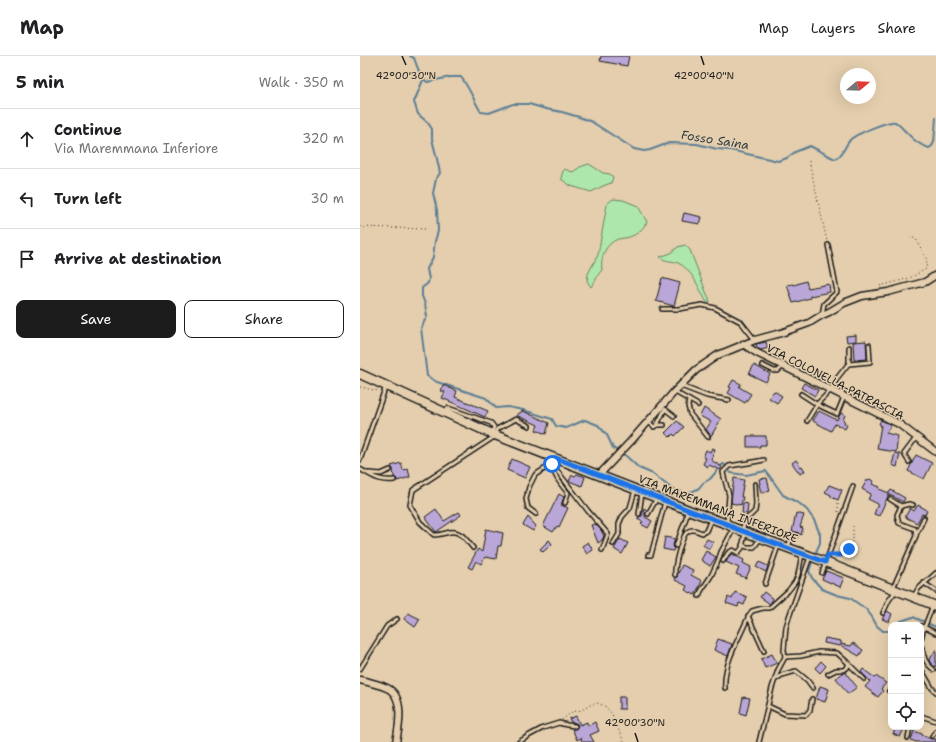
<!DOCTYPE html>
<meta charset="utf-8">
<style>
body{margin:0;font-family:"Shantell Sans",sans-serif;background:#f2f2f2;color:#202124}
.controls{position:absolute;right:12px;bottom:12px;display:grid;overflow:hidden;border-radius:8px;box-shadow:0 4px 16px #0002}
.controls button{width:36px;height:36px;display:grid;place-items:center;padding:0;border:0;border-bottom:1px solid #e0e0e0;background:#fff;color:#202124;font:20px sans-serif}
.compass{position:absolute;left:480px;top:12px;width:36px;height:36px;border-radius:50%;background:#fff;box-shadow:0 4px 16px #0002;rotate:71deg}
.stop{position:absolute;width:12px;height:12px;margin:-9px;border:3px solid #1a73e8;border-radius:50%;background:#fff}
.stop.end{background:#1a73e8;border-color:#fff;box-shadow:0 1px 4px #0008}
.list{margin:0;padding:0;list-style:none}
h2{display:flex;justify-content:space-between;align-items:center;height:52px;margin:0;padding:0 16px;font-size:17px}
h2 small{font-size:13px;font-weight:400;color:#757577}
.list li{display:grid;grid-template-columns:26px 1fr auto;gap:12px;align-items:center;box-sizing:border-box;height:60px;padding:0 16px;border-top:1px solid #e0e0e0}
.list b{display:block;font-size:15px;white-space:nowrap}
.list p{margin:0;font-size:13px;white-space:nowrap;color:#757577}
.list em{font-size:13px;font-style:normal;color:#757577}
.actions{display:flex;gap:8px;padding:12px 16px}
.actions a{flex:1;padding:9px 0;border:1px solid #1c1c1c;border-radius:8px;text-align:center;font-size:14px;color:#1c1c1c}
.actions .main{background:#1c1c1c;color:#fff}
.icon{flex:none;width:22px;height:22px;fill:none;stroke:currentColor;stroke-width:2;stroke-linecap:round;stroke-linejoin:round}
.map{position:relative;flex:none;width:576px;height:686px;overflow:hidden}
header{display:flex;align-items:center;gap:24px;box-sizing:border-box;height:56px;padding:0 20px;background:#fff;border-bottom:1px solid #e0e0e0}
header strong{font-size:19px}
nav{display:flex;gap:22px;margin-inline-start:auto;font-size:14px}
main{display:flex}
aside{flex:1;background:#fff}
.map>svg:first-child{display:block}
</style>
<header>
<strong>Map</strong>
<nav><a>Map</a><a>Layers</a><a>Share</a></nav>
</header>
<main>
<aside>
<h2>5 min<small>Walk · 350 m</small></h2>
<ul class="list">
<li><svg class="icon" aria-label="ahead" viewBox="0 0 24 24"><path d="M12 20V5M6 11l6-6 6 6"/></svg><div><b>Continue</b><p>Via Maremmana Inferiore</p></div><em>320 m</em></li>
<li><svg class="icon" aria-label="left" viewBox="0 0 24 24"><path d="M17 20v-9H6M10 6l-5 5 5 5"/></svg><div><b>Turn left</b></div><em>30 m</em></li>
<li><svg class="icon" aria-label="arrive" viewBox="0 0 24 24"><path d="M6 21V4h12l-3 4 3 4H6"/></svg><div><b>Arrive at destination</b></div></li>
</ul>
<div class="actions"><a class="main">Save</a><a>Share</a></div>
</aside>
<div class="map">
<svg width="576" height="686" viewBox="0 0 576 686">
<rect width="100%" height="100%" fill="#e4cead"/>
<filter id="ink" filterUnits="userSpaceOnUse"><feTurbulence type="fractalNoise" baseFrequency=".025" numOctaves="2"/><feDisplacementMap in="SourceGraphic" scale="8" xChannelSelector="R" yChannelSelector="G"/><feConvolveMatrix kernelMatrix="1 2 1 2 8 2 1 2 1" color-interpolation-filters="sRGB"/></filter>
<g filter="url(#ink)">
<g fill="#aee7ab" stroke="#658264">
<path d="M229 108 243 117 250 118 253 121 251 127 243 130 231 136 211 130 201 123 202 118 204 113 213 116 220 111Z"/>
<path d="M253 143 263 144 278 150 287 166C284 171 279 177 274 179 269 182 263 182 258 183 245 188 240 202 242 214 236 220 237 224 231 231L227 225 228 218 232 210 238 199 247 148Z"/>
<path d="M325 189 330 194 346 236 349 242 350 247 346 245C340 234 331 212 318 207 312 204 305 206 300 201L311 197 318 191Z"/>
</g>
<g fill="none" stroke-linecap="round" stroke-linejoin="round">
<g stroke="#5c7e95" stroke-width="2">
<path d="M50 0 54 2 61 21 67 26 90 21H101C109 31 114 45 121 56L129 57 153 48H169L186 53 202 56 219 61 232 66 274 93 284 95 290 94 309 87 337 88 357 93 370 94 418 105 427 102 435 96 450 90 475 103C483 100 484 91 490 84 494 79 529 64 535 66 538 67 541 71 544 74 552 82 558 89 569 92L572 90 574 86 576 62"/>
<path d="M63 24 54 46 58 58 68 67 72 73V83L77 103 80 117 76 123 73 137 77 154 78 175 75 185 73 201 67 213 69 223 68 227 62 232V240L65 248 67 260 61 272 67 320 77 326 126 342 136 352 148 351 163 354 192 363 196 370 206 372 225 364 238 369 247 379 253 392 265 399 279 412 293 418 312 433 328 438 339 432 343 427 350 423 356 416 358 411 364 408 371 417 386 419 406 415 423 439 440 448 447 454 454 464 460 478V487L454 500"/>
<path d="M453 504 449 515 452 522 462 533 477 539 490 542 506 553 512 561 517 570 523 575H531"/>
<path d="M537 569 541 565 553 561 576 571"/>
</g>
</g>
<g fill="#baa7d7" stroke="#1c1c1c">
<path d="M241 0H269L267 10 240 5Z"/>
<path d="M324 157 342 161 340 168 322 165Z"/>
<path d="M302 222 320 227 314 250 296 245Z"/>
<path d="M446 225 448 232 469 228 470 236 450 240V242L433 247 427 229 433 228 434 229Z"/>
<path d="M496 279V285L487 286 486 280Z"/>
<path d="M506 285 507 303 494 304 493 286Z"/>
<path d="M406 286 408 292 401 294 397 292 396 288Z"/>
<path d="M394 309 410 318 406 326 389 318Z"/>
<path d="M373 324 381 328 379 331 391 338 385 347 368 337 371 332 369 331Z"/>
<path d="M444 327 458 334 455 340 441 332Z"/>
<path d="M83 329 97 335 95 341 128 355 125 361 82 342 85 336 81 335Z"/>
<path d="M414 335 422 340 417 347 409 342Z"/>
<path d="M344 352 361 363 351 380 346 373 351 366 340 360Z"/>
<path d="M163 355 189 367 186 378 176 374 178 369 156 359Z"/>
<path d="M459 355 477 364 481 357 485 359 483 364 485 366 484 368 487 369 485 373 475 368 471 375 453 365Z"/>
<path d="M521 364 531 369 526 377 538 380 536 396 517 393 521 369 519 368Z"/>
<path d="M317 365 324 371 315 380 313 378 310 381 305 377Z"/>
<path d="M387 380H406V389H400V391H387Z"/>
<path d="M352 392 355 393 351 404 362 411 360 414 349 409 348 411 343 408 346 402 343 401 346 394 350 396Z"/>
<path d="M535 397 540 398 537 411 532 409Z"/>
<path d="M556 399 572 407 564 423 548 415Z"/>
<path d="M152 403 170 411 165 422 147 414Z"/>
<path d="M436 404 441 411 442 410 445 415 440 418 432 407Z"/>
<path d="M41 407 43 414 48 413 50 421 37 425V423L34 421 33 413 31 410Z"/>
<path d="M217 418 225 421 222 430 209 425 212 419 215 420Z"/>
<path d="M374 422 384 424 381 441H383L381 449 371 447 372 437Z"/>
<path d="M407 422 410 435 401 437 399 428H400L399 423Z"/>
<path d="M509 423 514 425 512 428 520 431 519 433 529 437 531 434 545 442 543 446 529 438 519 460 514 458 518 448 508 443 511 438 502 433 507 424H508Z"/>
<path d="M469 429 482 434 478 444 471 441V439L465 436Z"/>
<path d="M199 438 204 441 201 449 208 452 199 471 197 470 193 476 183 470Z"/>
<path d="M383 447 388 448 387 458 382 457Z"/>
<path d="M558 449 567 454 565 459 562 458 557 467 545 461 550 452 554 455Z"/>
<path d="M284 452 287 454 285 457V461L292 465 288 472 281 468 283 466 277 463 279 461 282 460Z"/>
<path d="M76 453 84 465 99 456 101 459 76 476 65 461Z"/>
<path d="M436 457 444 459 440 471 443 472 441 479 437 476H432Z"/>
<path d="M168 461 176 470 173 475 163 469Z"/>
<path d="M236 468 241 474 244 480 242 484 238 487 231 469Z"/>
<path d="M126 473 143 477 141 490H138L136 503 125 501 121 508 116 505 112 513 108 511 118 493 122 496Z"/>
<path d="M305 481 315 483 313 489 314 492 313 495 303 493Z"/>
<path d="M260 483 268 487 262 498 254 493Z"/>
<path d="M347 483 353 486 349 493 343 489Z"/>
<path d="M189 484 192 488 183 496 180 493Z"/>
<path d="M228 486 233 494 227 498 222 490Z"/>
<path d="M346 495 356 501 350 510 341 504Z"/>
<path d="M372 498 384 504 383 507 391 511 386 522 376 518 379 512 366 506 370 499Z"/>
<path d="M399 506 408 510 406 516 396 511Z"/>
<path d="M322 509 333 514 331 519 342 525 335 539 325 534 327 530 315 524Z"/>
<path d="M466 515 484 522 480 531 462 523Z"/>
<path d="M375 536 387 541 384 549 379 547 378 551 366 547 368 541 372 543Z"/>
<path d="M404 536 413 543 410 548 400 541Z"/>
<path d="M527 555 532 558 529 566 522 563Z"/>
<path d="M48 557 60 563 55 571 44 563Z"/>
<path d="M465 582 481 585V588L491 590 493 587 503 594 499 600 480 589V590L464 587Z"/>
<path d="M358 583 372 588 368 600 354 594Z"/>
<path d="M576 593V611L572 609 569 605Z"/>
<path d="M412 598 417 607 405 612 401 603Z"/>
<path d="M461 605 466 610 460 617 455 612Z"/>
<path d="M503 613 515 622 516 620 526 627 521 633 523 635 518 641 505 631 510 625 501 616Z"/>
<path d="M485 616 497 631 488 638 476 622 483 617Z"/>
<path d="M460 630 469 633 465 646 456 643Z"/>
<rect x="259" y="641" width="6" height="12"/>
<path d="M383 641 390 642 386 659 380 657Z"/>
<path d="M216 660 220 669 227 666 228 670 235 666 239 675 230 679 234 686H222L221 682 217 684 212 673H216L218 669 216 667 211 666 209 663Z"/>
<path d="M536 671H545L540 681 533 678Z"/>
<path d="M554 675 562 678V679L571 683H576V686H556L551 684Z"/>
</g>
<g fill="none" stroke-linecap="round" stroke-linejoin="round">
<g stroke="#1c1c1c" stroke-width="6">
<g id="lane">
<path d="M302 253H319L342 249 355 252 381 266 395 284"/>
<path d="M462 259 464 248 477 236 468 189"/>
<path d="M489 308 510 306 509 289"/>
<path d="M402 309 414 315H418L423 310"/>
<path d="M321 330 347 340 369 344"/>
<path d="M315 336 338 349"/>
<path d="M441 338 458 349 477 358 484 341"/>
<path d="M329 344 328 350 330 358 348 381"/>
<path d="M86 355 88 352 131 367 134 371 132 376"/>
<path d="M288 365 294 371 297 369H304"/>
<path d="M447 365 458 347 471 334 478 321 489 307V291"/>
<path d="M297 369 305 353 314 360"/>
<path d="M135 377 137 373 156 363 169 370"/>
<path d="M0 404 26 330"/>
<path d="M549 406 544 398 556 382"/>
<path d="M192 408 228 455 248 478 242 494"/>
<path d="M192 408C193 419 201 429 208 437L205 447"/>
<path d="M0 413C12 420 20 426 34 424"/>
<path d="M9 417 21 418 30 414"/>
<path d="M530 443 541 450 537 459 539 467 555 473 556 480 533 532"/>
<path d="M541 450 549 448 553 449"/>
<path d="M176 458 168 452 166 443 169 431 175 419 192 408 193 406"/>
<path d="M279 458 282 437"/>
<path d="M288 458 297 442"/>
<path d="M367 467 369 439 364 421 363 416 369 410 388 407 404 404"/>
<path d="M382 474 386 463 391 459 395 455 396 448 395 428"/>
<path d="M556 479 564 462"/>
<path d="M253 488 259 478V468L262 461 270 452 275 434"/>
<path d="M382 489 387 491H394L400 483"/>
<path d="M316 490 326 462 327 454"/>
<path d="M428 491 432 480 436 479"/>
<path d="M113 492C107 485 101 474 90 476 85 477 80 479 74 479L60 466 50 449 53 434 134 381"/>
<path d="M288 499H291L305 446"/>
<path d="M363 505 368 497 373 494 378 497 382 492 385 477"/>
<path d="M462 517 493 430"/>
<path d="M315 519C314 511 321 482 327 476 332 472 337 475 342 477L346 475 351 463"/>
<path d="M564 527 576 535"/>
<path d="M405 528 418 490"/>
<path d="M339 540 341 535 351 520 358 505 361 496 374 472"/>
<path d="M554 540 558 533 576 517"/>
<path d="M523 557 529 544 535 536"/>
<path d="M388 560 404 595"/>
<path d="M561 570 564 571 576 577"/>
<path d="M561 583 563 575 573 549"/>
<path d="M561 590C564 594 563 596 564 600 565 606 569 610 574 614"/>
<path d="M425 601 441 600 459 596 477 597 487 606 504 623"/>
<path d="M0 613 27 570 37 563"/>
<path d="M561 613 572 632 576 636"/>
<path d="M468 618 476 614H483L487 612 489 607"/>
<path d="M416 623 422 619 436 615 447 624 453 632"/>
<path d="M365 632C363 606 380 582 389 559L392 555 403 552H409L428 535 435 526 438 519 442 498"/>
<path d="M529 635 531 637"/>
<path d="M408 650 425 658 446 659 450 654 452 643"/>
<path d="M561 660 576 665"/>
<path d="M572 680 576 675"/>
<path d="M548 682 550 671"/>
<path d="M159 686 170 679 183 672 199 667 207 669 215 670"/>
<path d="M399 686 412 632 418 614 425 601 424 594 426 571 429 561 450 501"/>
</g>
</g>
<g stroke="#1c1c1c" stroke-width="9">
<g id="street">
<path d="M383 288 397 297 539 368 576 396"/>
<path d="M239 419 271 385 314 336 336 314 358 299 395 284 421 277 449 267 462 259 469 256 484 247 502 240 528 236 565 226 576 219"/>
<path d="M0 624C9 626 18 628 27 632 45 640 39 671 36 686"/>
</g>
</g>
<g stroke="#1c1c1c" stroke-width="11">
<path id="secondary" d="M0 318 130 377 331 455 367 468 374 472 450 500 576 550"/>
</g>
<g stroke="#1c1c1c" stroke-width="1" stroke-dasharray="1 3" stroke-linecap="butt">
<path d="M449 105 467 185"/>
<path d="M0 171 68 173"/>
<path d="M520 230 550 222 566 213 567 204 556 183 548 180"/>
<path d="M0 331 19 335"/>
<path d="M478 456V447"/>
<path d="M474 499H481L489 493 493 484V470"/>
<path d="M202 664 212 656 222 654 230 649 237 647 245 650 252 658 264 686"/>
</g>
<use href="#lane" stroke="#e4cead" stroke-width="3"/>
<use href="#street" stroke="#e4cead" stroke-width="6"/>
<use href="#secondary" stroke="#e4cead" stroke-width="8"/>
</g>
</g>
<g fill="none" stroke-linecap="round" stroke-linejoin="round" filter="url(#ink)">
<path stroke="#1a73e8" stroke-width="5" d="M192 408 196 402 331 455 367 468 374 472 465 506 468 499H481L489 493"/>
</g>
<path fill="none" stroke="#1c1c1c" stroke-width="1.5" d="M42 0 46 9M341 0 344 9M275 677 278 686"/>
<g text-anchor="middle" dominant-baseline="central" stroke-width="3" stroke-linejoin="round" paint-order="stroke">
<g font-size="11" fill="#1c1c1c" stroke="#e4cead">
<text transform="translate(475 326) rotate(27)">VIA COLONELLA-PATRASCIA</text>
<text transform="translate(358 453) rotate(21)">VIA MAREMMANA INFERIORE</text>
</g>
<g font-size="12" font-style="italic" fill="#313d44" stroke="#e4cead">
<text transform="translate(355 84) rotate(9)">Fosso Saina</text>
</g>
</g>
<g font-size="10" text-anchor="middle" fill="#1c1c1c" stroke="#e4cead" stroke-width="3" stroke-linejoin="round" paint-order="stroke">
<text x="46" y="23">42°00'30"N</text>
<text x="344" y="23">42°00'40"N</text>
<text x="275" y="670">42°00'30"N</text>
</g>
</svg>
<div class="controls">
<button>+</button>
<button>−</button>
<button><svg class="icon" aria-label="locate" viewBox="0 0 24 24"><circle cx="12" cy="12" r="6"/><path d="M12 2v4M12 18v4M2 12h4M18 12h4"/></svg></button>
</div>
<svg class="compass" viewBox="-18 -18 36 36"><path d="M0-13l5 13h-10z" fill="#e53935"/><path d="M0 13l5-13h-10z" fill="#757577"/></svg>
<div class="stop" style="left:192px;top:408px"></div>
<div class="stop end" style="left:489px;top:493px"></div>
</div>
</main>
